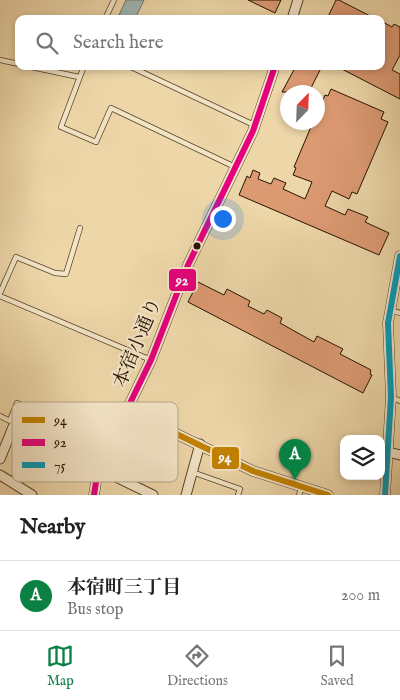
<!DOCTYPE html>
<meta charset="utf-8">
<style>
body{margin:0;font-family:"IM FELL English","Noto Serif JP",serif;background:#f6f6f6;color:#222}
.controls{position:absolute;right:15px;bottom:15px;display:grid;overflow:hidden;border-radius:10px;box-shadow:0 2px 8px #0003}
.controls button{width:45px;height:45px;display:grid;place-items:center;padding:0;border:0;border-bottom:1px solid #e0e0e0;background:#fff;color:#222;font:25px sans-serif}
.compass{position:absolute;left:280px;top:85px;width:45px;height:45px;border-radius:50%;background:#fff;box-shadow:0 2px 8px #0003;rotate:23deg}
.you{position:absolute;left:222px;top:218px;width:18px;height:18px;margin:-12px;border:4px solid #fff;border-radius:50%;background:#1a73e8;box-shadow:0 0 0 8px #1a73e833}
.badge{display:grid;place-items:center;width:32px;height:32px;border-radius:50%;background:#0b8043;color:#fff;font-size:16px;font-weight:700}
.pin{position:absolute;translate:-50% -41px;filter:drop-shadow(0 1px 2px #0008)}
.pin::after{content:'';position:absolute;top:26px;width:18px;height:15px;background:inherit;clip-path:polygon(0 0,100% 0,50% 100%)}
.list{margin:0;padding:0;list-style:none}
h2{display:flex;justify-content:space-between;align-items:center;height:65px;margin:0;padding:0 20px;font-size:21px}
h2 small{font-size:16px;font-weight:400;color:#767676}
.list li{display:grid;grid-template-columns:32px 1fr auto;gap:15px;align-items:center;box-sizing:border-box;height:70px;padding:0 20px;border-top:1px solid #e0e0e0}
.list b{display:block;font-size:19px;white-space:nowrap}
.list p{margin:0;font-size:16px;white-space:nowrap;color:#767676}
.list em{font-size:16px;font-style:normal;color:#767676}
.icon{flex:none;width:28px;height:28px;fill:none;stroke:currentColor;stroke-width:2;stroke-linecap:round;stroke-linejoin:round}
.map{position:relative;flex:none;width:400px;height:495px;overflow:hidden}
.search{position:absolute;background:#fff;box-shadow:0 2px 8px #0003;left:15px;right:15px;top:15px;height:55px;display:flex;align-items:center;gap:12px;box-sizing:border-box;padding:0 18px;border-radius:10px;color:#767676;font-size:19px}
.sheet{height:135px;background:#fff}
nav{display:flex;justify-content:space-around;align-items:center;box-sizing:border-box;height:70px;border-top:1px solid #e0e0e0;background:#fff;font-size:14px;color:#767676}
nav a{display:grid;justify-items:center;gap:2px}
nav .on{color:#0b8043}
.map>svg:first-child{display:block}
</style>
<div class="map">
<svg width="400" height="495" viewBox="0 0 400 495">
<rect width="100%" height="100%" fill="#edd6a8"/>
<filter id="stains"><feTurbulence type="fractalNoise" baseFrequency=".004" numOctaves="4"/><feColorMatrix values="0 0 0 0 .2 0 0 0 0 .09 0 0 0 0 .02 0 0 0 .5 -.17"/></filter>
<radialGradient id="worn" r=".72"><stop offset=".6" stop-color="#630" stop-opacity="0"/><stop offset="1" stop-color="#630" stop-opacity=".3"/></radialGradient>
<path fill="#9eb6b3" stroke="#6e756c" d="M126 0H144L135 19 119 15Z"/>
<g fill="#dc9a73" stroke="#251301">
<path d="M248 0H281L275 13Z"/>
<path d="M336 0H339L376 19H327Z"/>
<path d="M381 21 392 27 394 24 400 27V55L392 70 400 74V99L336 66H381Z"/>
<path d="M296 66H322L309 92 298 90 296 92H282Z"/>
<path d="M331 89 384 112 381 119 388 122 357 194 352 192 349 199 332 191 325 206 345 215 348 209 368 217 365 222 389 233 379 255 239 195 247 176 250 178 253 170 260 173 258 179 271 184 274 178 286 183 283 189 305 199 312 182 293 175 296 168 294 167 313 122H318V112L325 95 328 96Z"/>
<path d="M198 282 224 295 227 289 250 301 248 306 264 314 267 310 282 318 280 323 314 342 317 336 343 349 340 354 371 370 370 374 372 375 363 393 188 302Z"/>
</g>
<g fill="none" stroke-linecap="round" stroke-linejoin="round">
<g stroke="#57442b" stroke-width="6">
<g id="lane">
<path d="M105 19 114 0"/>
<path d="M0 60 19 64"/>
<path d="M27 66 79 77"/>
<path d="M84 66 61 127 96 142 111 108 235 167"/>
<path d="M129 66 254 125"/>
<path d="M0 293 16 257 55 273 66 274 80 228"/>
<path d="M0 296 151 360"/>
<path d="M390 310 400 313"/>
<path d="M391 397 400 401"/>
<path d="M0 416 10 421"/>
<path d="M10 420 17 403 32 409"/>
<path d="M192 472 240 489 238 495"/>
<path d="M299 495 302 487"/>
</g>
</g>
<g stroke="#57442b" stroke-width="11">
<g id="street">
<path d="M292 19 298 0"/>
<path d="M127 410 253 471 328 495"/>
<path d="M388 452 400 455"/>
<path d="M0 459 13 427 153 495"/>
<path d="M0 475 32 495"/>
<path d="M94 495 98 469 151 360 188 265 253 131 275 66"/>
<path d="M186 495 200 444"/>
<path d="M385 495 391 397 388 323 400 256"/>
</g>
</g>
<use href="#lane" stroke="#f3e4c6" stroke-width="4.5"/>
<use href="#street" stroke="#f3e4c6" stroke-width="9"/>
<g stroke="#f3e4c6" stroke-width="10">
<path id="bus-1" d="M127 410 253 471 328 495"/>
</g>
<g stroke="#f3e4c6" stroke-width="10">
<path id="bus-2" d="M94 495 98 469 151 360 188 265 253 131 275 66"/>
</g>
<g stroke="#f3e4c6" stroke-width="10">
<path id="bus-3" d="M385 495 391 397 388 323 400 256"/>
</g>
<use href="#bus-1" stroke="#c28100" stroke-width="6"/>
<use href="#bus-2" stroke="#e5007d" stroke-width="6"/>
<use href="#bus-3" stroke="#049aba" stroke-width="6"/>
</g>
<circle fill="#251301" stroke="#f3e4c6" stroke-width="2" cx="197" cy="246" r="4.5"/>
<g text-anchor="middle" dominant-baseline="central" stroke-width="4.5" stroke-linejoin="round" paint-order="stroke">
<g font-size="19" fill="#251301" stroke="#f3e4c6">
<text transform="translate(138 343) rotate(-67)">本宿小通り</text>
</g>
</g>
<rect x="12" y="402" width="166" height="80" rx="8" fill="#f3e4c6" stroke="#b5a58b" stroke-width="1"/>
<rect x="22" y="417" width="23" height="6" fill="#c28100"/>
<rect x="22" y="439" width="23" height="7" fill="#e5007d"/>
<rect x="22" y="462" width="23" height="6" fill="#049aba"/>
<g font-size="14" fill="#251301">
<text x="54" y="425">94</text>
<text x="54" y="447">92</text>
<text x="54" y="470">75</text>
</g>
<g stroke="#f3e4c6" stroke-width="2">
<rect x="168" y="268" width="29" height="24" rx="5" fill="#e5007d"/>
<rect x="211" y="446" width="29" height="24" rx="5" fill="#c28100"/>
</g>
<g font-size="14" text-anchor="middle" font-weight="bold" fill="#fff">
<text x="182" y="285">92</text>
<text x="225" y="462">94</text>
</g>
<rect width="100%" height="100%" filter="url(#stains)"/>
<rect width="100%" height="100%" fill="url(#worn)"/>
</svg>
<div class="controls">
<button><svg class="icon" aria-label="layers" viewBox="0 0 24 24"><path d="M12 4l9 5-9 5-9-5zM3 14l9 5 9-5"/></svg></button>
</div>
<svg class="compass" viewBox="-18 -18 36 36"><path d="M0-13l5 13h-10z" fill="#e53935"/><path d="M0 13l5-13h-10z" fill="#767676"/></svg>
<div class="you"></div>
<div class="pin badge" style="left:295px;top:480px">A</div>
<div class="search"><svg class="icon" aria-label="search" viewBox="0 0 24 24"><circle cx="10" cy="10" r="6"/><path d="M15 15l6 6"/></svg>Search here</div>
</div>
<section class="sheet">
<h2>Nearby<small></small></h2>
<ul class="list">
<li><span class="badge">A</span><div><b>本宿町三丁目</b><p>Bus stop</p></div><em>200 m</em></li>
</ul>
</section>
<nav>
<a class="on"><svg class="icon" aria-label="map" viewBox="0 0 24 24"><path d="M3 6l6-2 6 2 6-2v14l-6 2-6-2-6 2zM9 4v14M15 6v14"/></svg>Map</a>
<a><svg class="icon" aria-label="directions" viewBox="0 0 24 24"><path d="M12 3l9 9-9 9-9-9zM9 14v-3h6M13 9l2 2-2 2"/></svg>Directions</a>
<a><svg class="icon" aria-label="saved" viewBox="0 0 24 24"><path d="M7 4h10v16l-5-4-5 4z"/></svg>Saved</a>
</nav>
